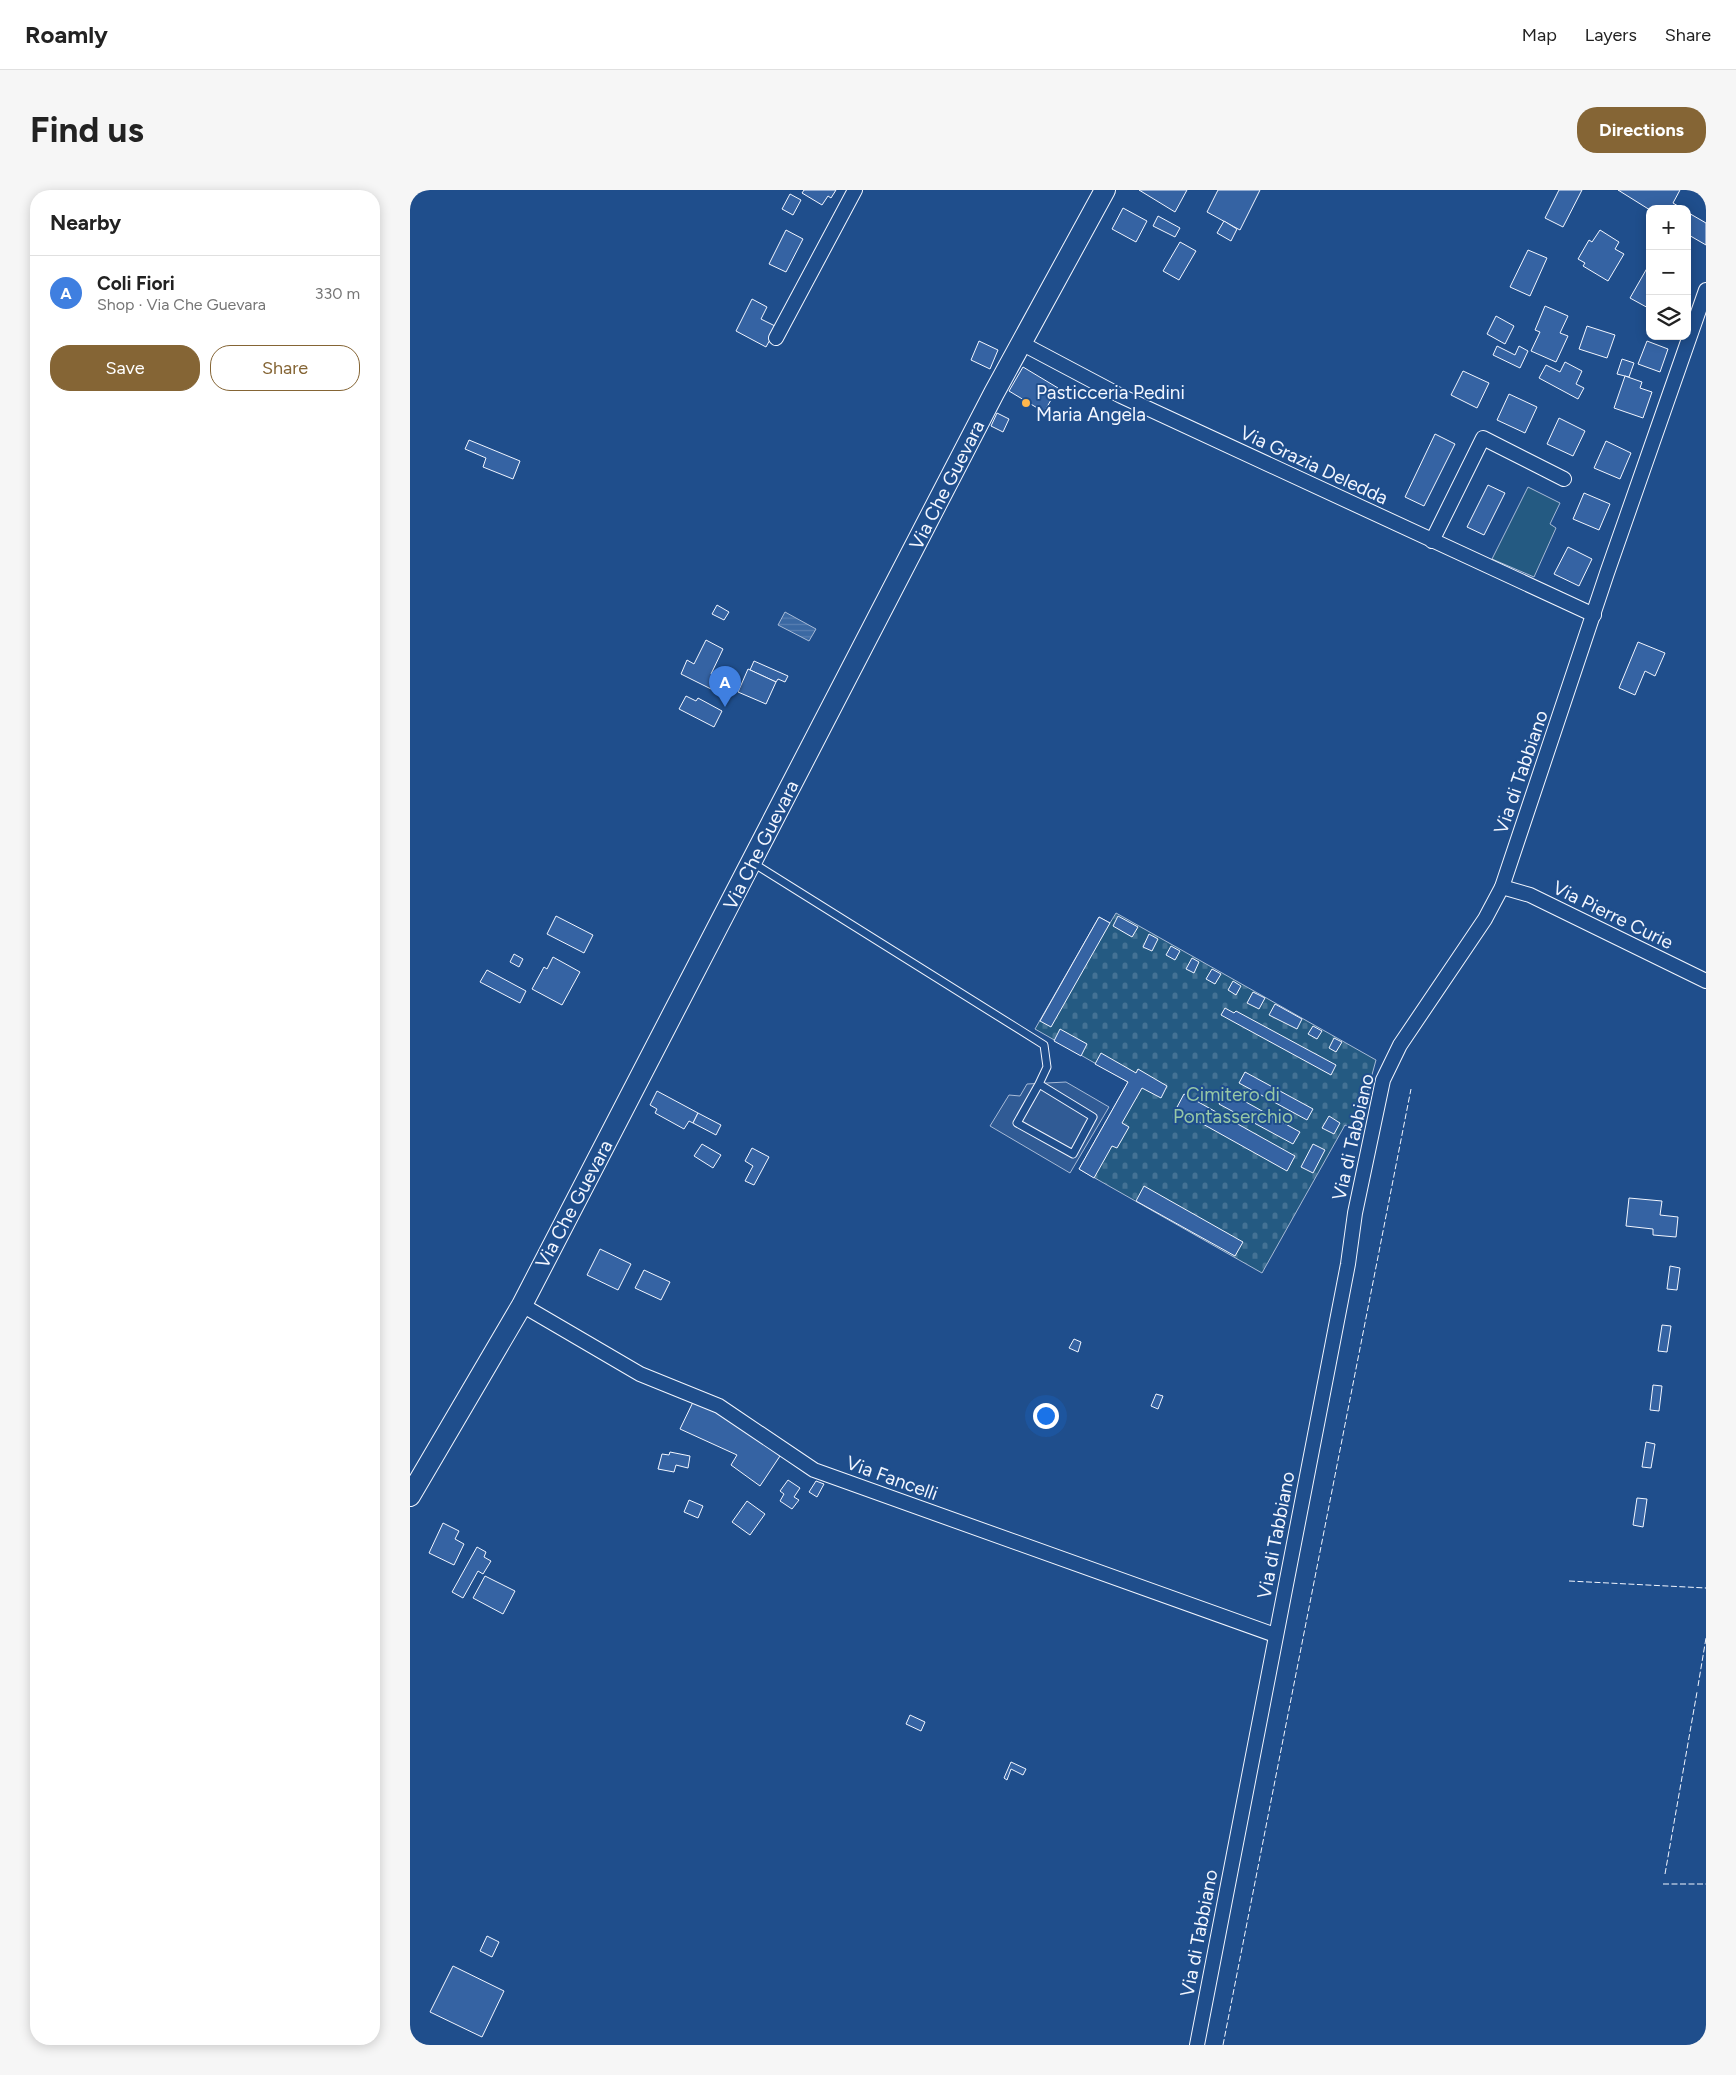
<!DOCTYPE html>
<meta charset="utf-8">
<style>
body{margin:0;font-family:Figtree,sans-serif;background:#f6f6f6;color:#222}
.controls{position:absolute;right:15px;top:15px;display:grid;overflow:hidden;border-radius:10px;box-shadow:0 2px 12px #0003}
.controls button{width:45px;height:45px;display:grid;place-items:center;padding:0;border:0;border-bottom:1px solid #e0e0e0;background:#fff;color:#222;font:25px sans-serif}
.you{position:absolute;left:635px;top:1225px;width:18px;height:18px;margin:-12px;border:4px solid #fff;border-radius:50%;background:#1a73e8;box-shadow:0 0 0 8px #1a73e833}
.badge{display:grid;place-items:center;width:32px;height:32px;border-radius:50%;background:#856535;color:#fff;font-size:16px;font-weight:700}
.pin{position:absolute;translate:-50% -41px;filter:drop-shadow(0 1px 2px #0008)}
.pin::after{content:'';position:absolute;top:26px;width:18px;height:15px;background:inherit;clip-path:polygon(0 0,100% 0,50% 100%)}
.list{margin:0;padding:0;list-style:none}
h2{display:flex;justify-content:space-between;align-items:center;height:65px;margin:0;padding:0 20px;font-size:21px}
h2 small{font-size:16px;font-weight:400;color:#767676}
.list li{display:grid;grid-template-columns:32px 1fr auto;gap:15px;align-items:center;box-sizing:border-box;height:75px;padding:0 20px;border-top:1px solid #e0e0e0}
.list b{display:block;font-size:19px;white-space:nowrap}
.list p{margin:0;font-size:16px;white-space:nowrap;color:#767676}
.list em{font-size:16px;font-style:normal;color:#767676}
.actions{display:flex;gap:10px;padding:15px 20px}
.actions a{flex:1;padding:11px 0;border:1px solid #856535;border-radius:20px;text-align:center;font-size:18px;color:#856535}
.actions .main{background:#856535;color:#fff}
.icon{flex:none;width:28px;height:28px;fill:none;stroke:currentColor;stroke-width:2;stroke-linecap:round;stroke-linejoin:round}
.map{position:relative;flex:none;width:1296px;height:1855px;overflow:hidden;border-radius:20px}
header{display:flex;align-items:center;gap:30px;box-sizing:border-box;height:70px;padding:0 25px;background:#fff;border-bottom:1px solid #e0e0e0}
header strong{font-size:24px}
nav{display:flex;gap:28px;margin-inline-start:auto;font-size:18px}
.intro{display:flex;align-items:center;justify-content:space-between;box-sizing:border-box;height:120px;padding:0 30px}
h1{margin:0;font-size:35px}
.button{padding:12px 22px;border-radius:20px;background:#856535;color:#fff;font-size:18px;font-weight:700}
main{display:flex;gap:30px;padding:0 30px}
aside{flex:1;background:#fff;border-radius:20px;box-shadow:0 2px 12px #0003}
.map>svg:first-child{display:block}
</style>
<header>
<strong>Roamly</strong>
<nav><a>Map</a><a>Layers</a><a>Share</a></nav>
</header>
<div class="intro"><h1>Find us</h1><a class="button">Directions</a></div>
<main>
<aside>
<h2>Nearby<small></small></h2>
<ul class="list">
<li><span class="badge" style="background:#3f7fe0">A</span><div><b>Coli Fiori</b><p>Shop · Via Che Guevara</p></div><em>330 m</em></li>
</ul>
<div class="actions"><a class="main">Save</a><a>Share</a></div>
</aside>
<div class="map">
<svg width="1296" height="1855" viewBox="0 0 1296 1855">
<defs>
<pattern id="cemetery-stones" width="16" height="16" patternUnits="userSpaceOnUse" patternTransform="scale(1.25)"><rect width="16" height="16" fill="#245a82"/><path d="M2 7V4a2 2 0 0 1 4 0v3zM10 15v-3a2 2 0 0 1 4 0v3z" fill="#447295"/></pattern>
<pattern id="water-rules" width="6" height="5" patternUnits="userSpaceOnUse" patternTransform="scale(1.25)"><rect width="6" height="5" fill="#3b69a3"/><path d="M0 2.5h6" fill="none" stroke="#587fb1"/></pattern>
</defs>
<rect width="100%" height="100%" fill="#1f4e8c"/>
<path fill="#245a82" stroke="#a8bbd7" d="M1118 297 1150 313 1140 334 1146 338 1124 387 1082 369Z"/>
<path fill="url(#cemetery-stones)" stroke="#a8bbd7" d="M706 723 966 870 947 940 935 935 852 1083 669 979 718 892 625 839 689 727 700 733Z"/>
<path fill="#305b95" stroke="#a8bbd7" d="M656 892 699 917 660 983 580 936 599 905 610 906 617 894Z"/>
<path fill="url(#water-rules)" stroke="#a8bbd7" d="M375 422 406 439 399 451 368 435Z"/>
<g fill="#3563a3" stroke="#f2f6ff">
<path d="M394 0H426L421 8 418 6 412 15 392 3Z"/>
<path d="M729 0H777L765 22Z"/>
<path d="M808 0H850L830 40 797 22Z"/>
<path d="M1149 0H1172L1153 37 1135 28Z"/>
<path d="M1208 0H1270L1263 13 1273 19 1240 20Z"/>
<path d="M380 4 391 10 383 25 372 19Z"/>
<path d="M713 18 737 31 726 52 702 39Z"/>
<path d="M1277 22 1296 33V55L1277 44Z"/>
<path d="M748 26 770 38 765 47 743 36Z"/>
<path d="M814 31 827 39 821 51 807 43Z"/>
<path d="M376 40 393 49 376 82 359 74Z"/>
<path d="M1190 40 1209 52 1205 59 1214 64 1198 91 1173 76 1175 73 1168 69 1179 50 1182 52Z"/>
<path d="M770 52 786 61 769 90 753 81Z"/>
<path d="M1118 60 1137 68 1120 106 1100 97Z"/>
<path d="M1240 73V119L1220 108Z"/>
<path d="M342 109 357 117 351 129 367 137 356 157 326 141Z"/>
<path d="M1135 116 1158 126 1150 143 1158 146 1146 172 1121 161 1130 142 1125 140Z"/>
<path d="M1086 126 1104 136 1095 154 1077 144Z"/>
<path d="M1177 136 1205 145 1197 168 1169 159Z"/>
<path d="M569 151 588 160 580 179 561 170Z"/>
<path d="M1237 151 1258 159 1250 182 1228 174Z"/>
<path d="M1087 156 1105 165 1109 156 1118 161 1110 178 1083 165Z"/>
<path d="M1212 169 1224 173 1219 187 1207 184Z"/>
<path d="M1155 172 1172 181 1166 194 1174 198 1168 209 1129 188 1136 175 1150 182Z"/>
<path d="M613 177 648 198 634 222 599 201Z"/>
<path d="M1053 181 1079 193 1067 218 1041 205Z"/>
<path d="M1215 186 1232 192 1230 198 1242 202 1233 228 1204 218Z"/>
<path d="M1099 204 1127 217 1115 243 1087 230Z"/>
<path d="M587 223 599 229 593 242 581 236Z"/>
<path d="M1149 228 1175 241 1163 266 1137 254Z"/>
<path d="M1025 244 1045 254 1014 316 995 307Z"/>
<path d="M59 250 110 271 103 289 73 277 76 268 55 259Z"/>
<path d="M1196 251 1221 263 1210 289 1184 278Z"/>
<path d="M1078 295 1095 303 1074 345 1057 337Z"/>
<path d="M1174 303 1200 314 1189 340 1163 329Z"/>
<path d="M1158 357 1182 369 1169 396 1144 384Z"/>
<path d="M307 415 319 422 314 430 302 424Z"/>
<path d="M296 450 313 459 301 484 311 489 305 501 271 484 277 470 284 474Z"/>
<path d="M1228 452 1255 463 1245 486 1235 481 1225 505 1209 498Z"/>
<path d="M344 471 378 486 375 492 368 489 366 492 340 480Z"/>
<path d="M338 479 366 492 356 514 328 502Z"/>
<path d="M276 506 286 511 288 508 312 521 304 537 269 519Z"/>
<path d="M146 726 183 745 174 763 137 744Z"/>
<path d="M708 726 728 737 722 747 703 736Z"/>
<path d="M689 727 700 733 641 837 630 831Z"/>
<path d="M739 744 748 749 742 761 733 757Z"/>
<path d="M761 756 770 761 765 770 756 765Z"/>
<path d="M104 764 113 769 109 777 100 772Z"/>
<path d="M143 767 170 782 152 815 122 799 134 777 137 779Z"/>
<path d="M782 768 789 772 784 783 776 779Z"/>
<path d="M802 779 811 784 805 794 796 789Z"/>
<path d="M77 780 116 801 110 813 70 792Z"/>
<path d="M823 791 831 796 826 805 818 800Z"/>
<path d="M843 802 855 808 849 819 837 813Z"/>
<path d="M865 814 892 829 887 839 859 825Z"/>
<path d="M815 818 824 823 826 821 926 875 921 885 811 825Z"/>
<path d="M903 836 912 841 907 849 898 844Z"/>
<path d="M650 839 677 854 671 866 644 851Z"/>
<path d="M924 848 932 852 926 862 919 858Z"/>
<path d="M691 863 726 883 728 879 757 896 751 908 732 898 712 933 719 937 707 958 702 956 684 988 669 979 718 892 685 874Z"/>
<path d="M835 882 903 919 897 930 829 893Z"/>
<path d="M247 901 288 923 283 933 279 931 274 939 245 923 247 919 240 915Z"/>
<path d="M816 901 890 942 883 954 809 914Z"/>
<path d="M774 904 885 966 877 981 766 919Z"/>
<path d="M288 923 311 935 306 945 283 933Z"/>
<path d="M919 926 930 933 924 944 912 938Z"/>
<path d="M292 954 311 965 303 978 284 966Z"/>
<path d="M903 954 915 960 903 983 891 977Z"/>
<path d="M342 958 359 967 344 995 335 991 343 976 335 971Z"/>
<path d="M734 996 833 1052 825 1066 726 1011Z"/>
<path d="M1219 1008 1252 1011 1250 1025 1268 1027 1266 1047 1243 1045V1039L1216 1036Z"/>
<path d="M190 1059 221 1074 208 1100 177 1085Z"/>
<path d="M1260 1076 1270 1078 1267 1100 1257 1099Z"/>
<path d="M234 1080 260 1092 251 1110 225 1098Z"/>
<path d="M1252 1135 1261 1136 1257 1162 1248 1161Z"/>
<path d="M664 1149 671 1152 668 1162 659 1158Z"/>
<path d="M1243 1195 1252 1196 1249 1221 1240 1220Z"/>
<path d="M746 1204 753 1206 748 1219 741 1216Z"/>
<path d="M284 1210 340 1242 370 1266 350 1296 321 1275 327 1265 270 1239Z"/>
<path d="M1236 1252 1245 1254 1241 1278 1232 1277Z"/>
<path d="M260 1262 280 1266 278 1278 266 1275 264 1282 248 1279 252 1264 259 1265Z"/>
<path d="M378 1290 390 1298 384 1307 389 1310 382 1319 370 1311 374 1304 370 1301Z"/>
<path d="M406 1291 414 1294 407 1307 399 1302Z"/>
<path d="M1227 1308 1237 1309 1233 1337 1223 1335Z"/>
<path d="M279 1310 293 1316 288 1328 274 1322Z"/>
<path d="M337 1311 355 1324 340 1345 322 1332Z"/>
<path d="M33 1333 49 1341 45 1349 54 1354 44 1375 19 1363Z"/>
<path d="M67 1357 76 1362 74 1367 81 1371 73 1384 68 1381 53 1408 42 1402Z"/>
<path d="M75 1386 105 1401 93 1424 63 1408Z"/>
<path d="M500 1525 515 1532 511 1541 496 1534Z"/>
<path d="M601 1572 616 1579 613 1585 601 1579 597 1590 594 1588Z"/>
<path d="M77 1746 89 1752 82 1767 70 1761Z"/>
<path d="M43 1776 94 1801 72 1847 20 1822Z"/>
</g>
<g fill="none" stroke-linecap="round" stroke-linejoin="round">
<g stroke="#f2f6ff" stroke-width="9">
<path id="service" d="M343 673 634 855 637 877 629 894 683 927 663 964 607 933 629 894"/>
</g>
<g stroke="#f2f6ff" stroke-width="16">
<g id="minor">
<path d="M366 148 445 0"/>
<path d="M611 153 711 206 1184 425"/>
<path d="M1022 351 1073 248 1154 289"/>
<path d="M1092 697 1120 705 1296 791"/>
<path d="M112 1115 230 1184 309 1216 404 1280 865 1445"/>
<path d="M787 1855 938 1074 945 1023 973 890 990 855 1075 729 1092 697 1197 383 1296 100"/>
</g>
</g>
<g stroke="#f2f6ff" stroke-width="22">
<path id="secondary" d="M0 1306 112 1115 584 203 695 0"/>
</g>
<use href="#service" stroke="#1f4e8c" stroke-width="7"/>
<use href="#minor" stroke="#1f4e8c" stroke-width="14"/>
<use href="#secondary" stroke="#1f4e8c" stroke-width="20"/>
<g stroke="#f2f6ff" stroke-width="1" stroke-dasharray="6 2.5" stroke-linecap="butt">
<path d="M1159 1391 1296 1398"/>
<path d="M1288 1496 1296 1448"/>
<path d="M1255 1684 1287 1502"/>
<path d="M1253 1694H1296"/>
<path d="M813 1855 1001 899"/>
</g>
</g>
<circle fill="#ffb74d" stroke="#1f4e8c" stroke-width="2" cx="616" cy="213" r="5"/>
<g text-anchor="middle" dominant-baseline="central" stroke-width="4" stroke-linejoin="round" paint-order="stroke">
<g font-size="19" fill="#f2f6ff" stroke="#1f4e8c" text-anchor="start">
<text x="626" y="202">Pasticceria Pedini<tspan x="626" dy="22">Maria Angela</tspan></text>
</g>
<g font-size="19" fill="#f2f6ff" stroke="#1f4e8c">
<text transform="translate(904 275) rotate(25)">Via Grazia Deledda</text>
<text transform="translate(537 295) rotate(-63)">Via Che Guevara</text>
<text transform="translate(1111 582) rotate(-71)">Via di Tabbiano</text>
<text transform="translate(351 655) rotate(-63)">Via Che Guevara</text>
<text transform="translate(1203 725) rotate(26)">Via Pierre Curie</text>
<text transform="translate(943 947) rotate(-77)">Via di Tabbiano</text>
<text transform="translate(164 1014) rotate(-62)">Via Che Guevara</text>
<text transform="translate(482 1288) rotate(20)">Via Fancelli</text>
<text transform="translate(866 1345) rotate(-79)">Via di Tabbiano</text>
<text transform="translate(789 1743) rotate(-79)">Via di Tabbiano</text>
</g>
<g font-size="19" fill="#97c8a6" stroke="#1f4e8c">
<text x="823" y="904">Cimitero di<tspan x="823" dy="22">Pontasserchio</tspan></text>
</g>
</g>
</svg>
<div class="controls">
<button>+</button>
<button>−</button>
<button><svg class="icon" aria-label="layers" viewBox="0 0 24 24"><path d="M12 4l9 5-9 5-9-5zM3 14l9 5 9-5"/></svg></button>
</div>
<div class="you"></div>
<div class="pin badge" style="left:315px;top:517px;background:#3f7fe0">A</div>
</div>
</main>
